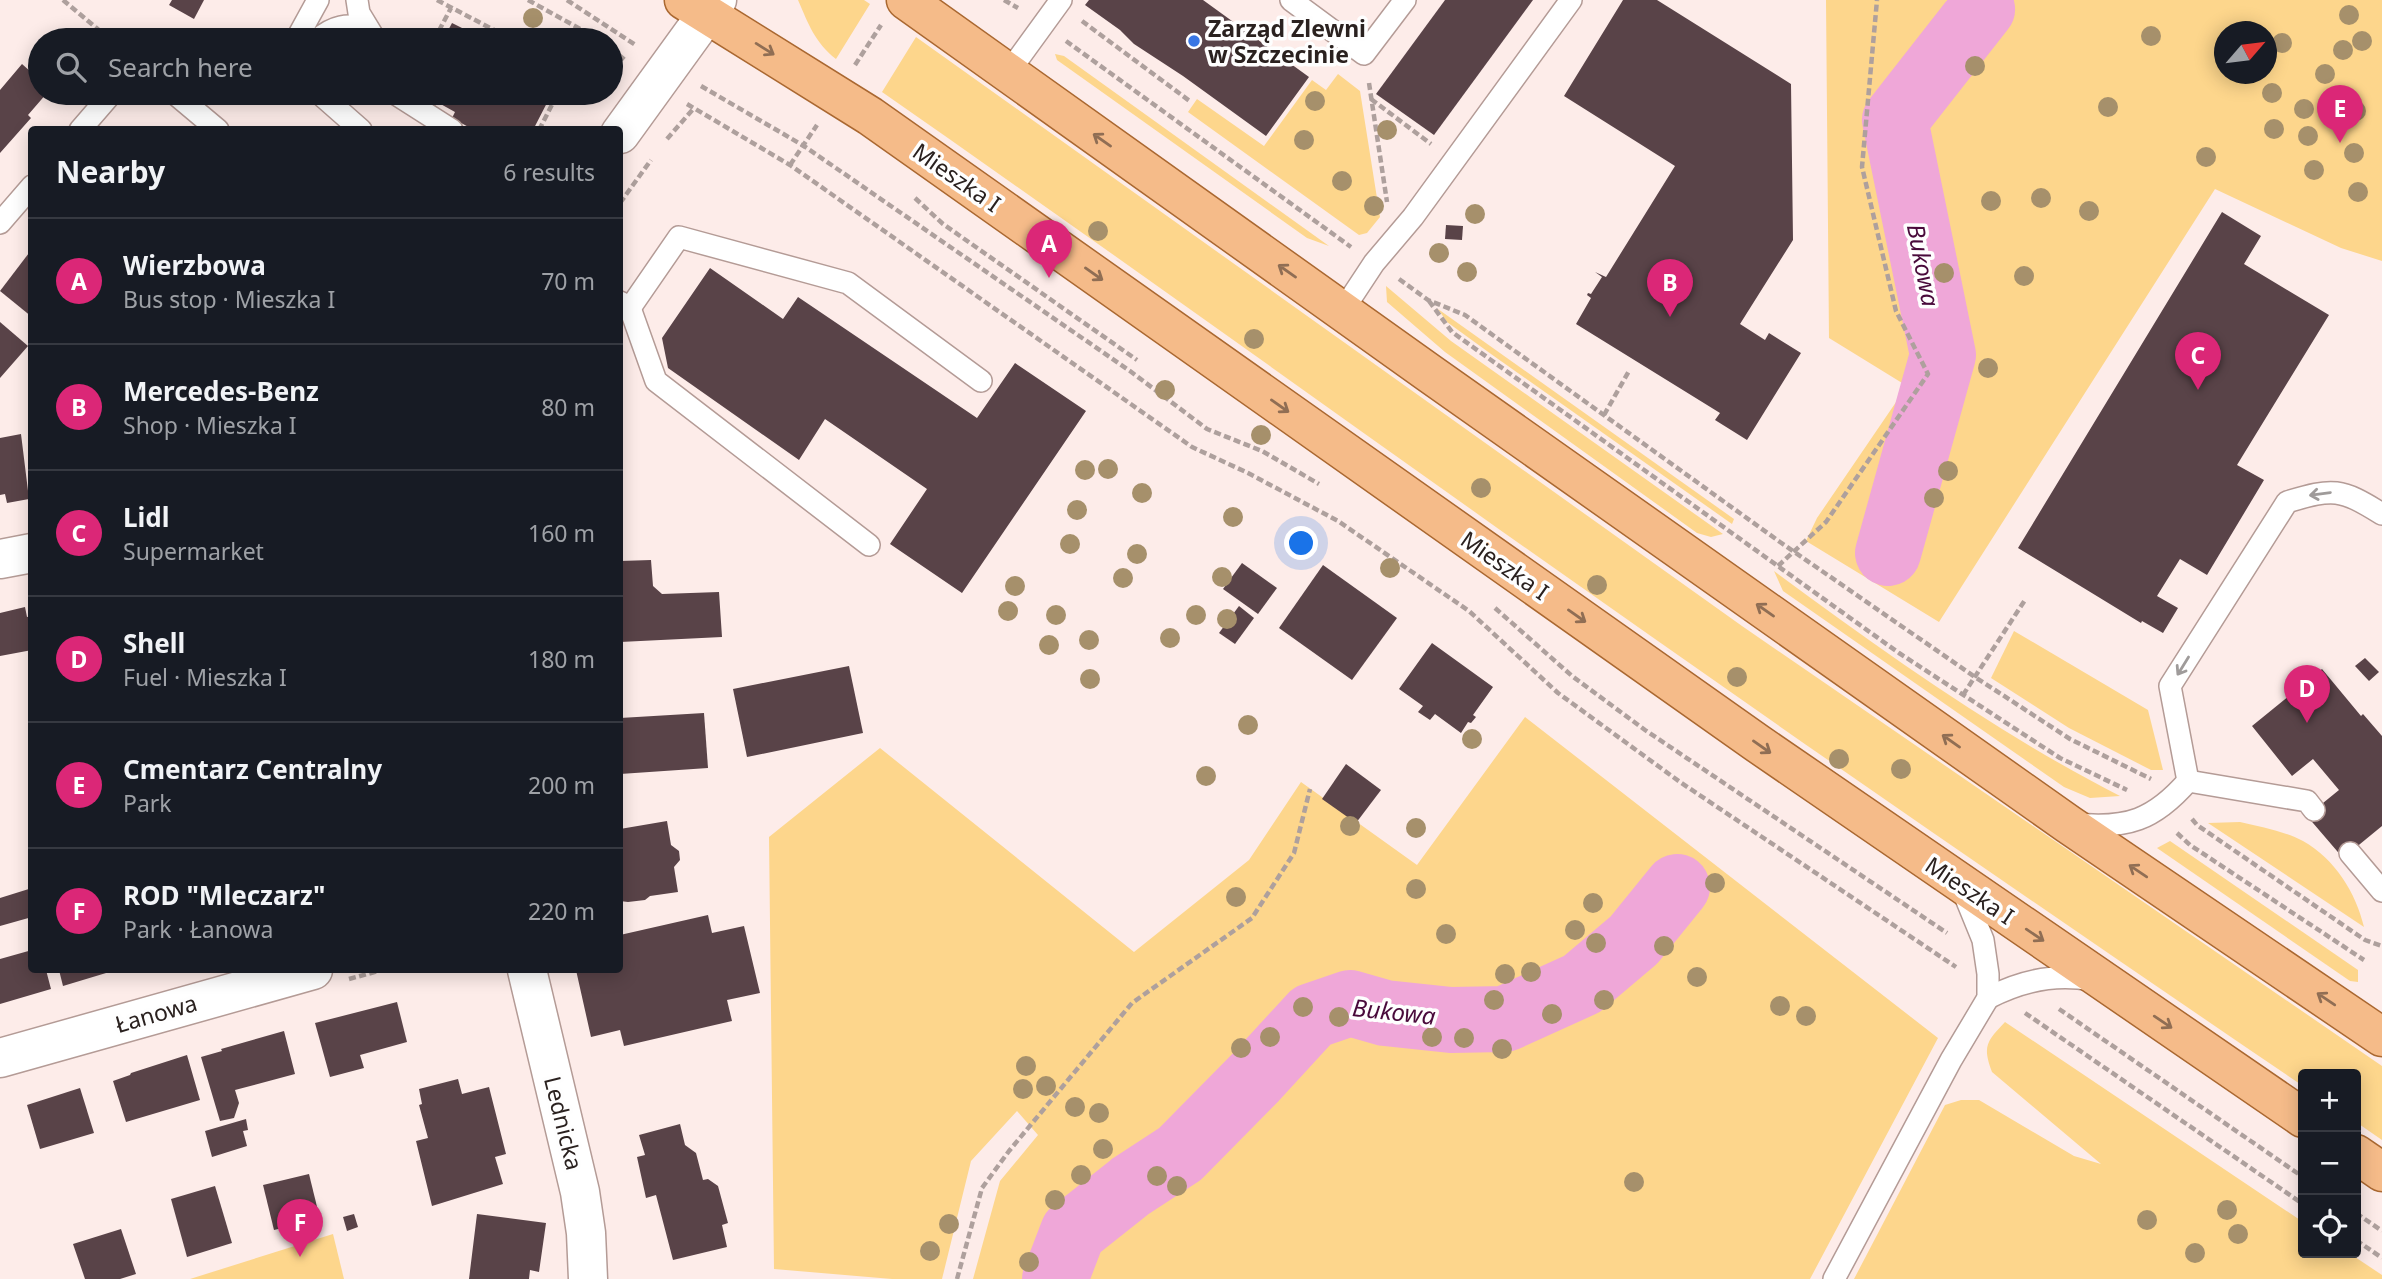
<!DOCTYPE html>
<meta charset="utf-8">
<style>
body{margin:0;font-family:"Noto Sans",sans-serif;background:#242831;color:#f1f3f6}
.controls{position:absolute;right:21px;bottom:21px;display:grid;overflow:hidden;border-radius:7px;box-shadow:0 4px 18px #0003}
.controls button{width:63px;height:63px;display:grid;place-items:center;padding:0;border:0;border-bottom:2px solid #363941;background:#171b24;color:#f1f3f6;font:35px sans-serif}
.compass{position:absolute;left:2214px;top:21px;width:63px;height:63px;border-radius:50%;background:#171b24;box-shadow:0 4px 18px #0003;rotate:62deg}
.you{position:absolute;left:1302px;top:544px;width:24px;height:24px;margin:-18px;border:5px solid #fff;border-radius:50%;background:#1a73e8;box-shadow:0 0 0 10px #1a73e833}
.badge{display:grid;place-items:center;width:46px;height:46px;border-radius:50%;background:#db2777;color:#fff;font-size:23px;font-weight:700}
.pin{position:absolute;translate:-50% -58px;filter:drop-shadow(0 2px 4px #0008)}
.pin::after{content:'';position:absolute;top:37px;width:24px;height:21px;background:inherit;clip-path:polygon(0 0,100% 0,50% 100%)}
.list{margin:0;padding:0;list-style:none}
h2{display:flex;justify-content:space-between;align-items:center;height:91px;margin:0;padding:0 28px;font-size:30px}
h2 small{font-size:23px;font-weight:400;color:#9ea1a6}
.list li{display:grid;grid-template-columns:46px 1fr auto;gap:21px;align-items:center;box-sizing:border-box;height:126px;padding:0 28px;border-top:2px solid #363941}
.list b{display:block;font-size:26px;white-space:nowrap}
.list p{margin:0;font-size:23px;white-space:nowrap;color:#9ea1a6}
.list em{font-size:23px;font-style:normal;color:#9ea1a6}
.icon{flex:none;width:38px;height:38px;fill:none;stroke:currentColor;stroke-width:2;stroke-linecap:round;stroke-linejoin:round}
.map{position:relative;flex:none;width:2382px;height:1279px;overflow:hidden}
.search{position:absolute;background:#171b24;box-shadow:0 4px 18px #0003;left:28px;top:28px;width:595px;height:77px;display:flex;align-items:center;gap:18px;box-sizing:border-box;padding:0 24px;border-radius:38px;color:#9ea1a6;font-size:26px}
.panel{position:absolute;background:#171b24;box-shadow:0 4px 18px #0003;left:28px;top:126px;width:595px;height:847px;border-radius:7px}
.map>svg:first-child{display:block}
</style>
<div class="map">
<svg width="2382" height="1279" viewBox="0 0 2382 1279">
<rect width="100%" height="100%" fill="#fdece9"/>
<g fill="#fdd68c" fill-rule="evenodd">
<path d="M798 0H864L870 4 836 59C815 43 808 23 798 0Z"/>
<path d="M1826 0H2382V261L2341 248 2215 189 1939 622 1806 541 1817 518 1907 386 1829 338ZM2224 32H2266V74H2224Z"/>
<path d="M916 37 1742 626 2382 1066V1140L2356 1122V1074H2303V1086C2022 895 1742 702 1465 505 1271 367 1077 228 882 92Z"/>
<path d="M1055 54 1064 56 1329 246 1307 238 1057 60Z"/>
<path d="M1338 74 1360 91 1380 217 1367 233 1359 235 1188 112 1197 99 1264 146 1312 80 1326 90Z"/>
<path d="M1386 286 1451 341 1723 534 1711 537 1697 533 1445 352 1387 302Z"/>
<path d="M1438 309 1734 519 1732 524 1491 354 1447 322Z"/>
<path d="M1774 571C1885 653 1997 733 2120 796L2090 798 2064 787 1783 591Z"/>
<path d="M2014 631 2148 710 2163 770H2151L2069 728 1991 678Z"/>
<path d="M1525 717 1938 1038 1810 1279H973L1000 1181 1038 1135 1017 1111 971 1161 942 1279H892L774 1269 769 837 880 748 1134 952 1249 860 1301 782 1417 865Z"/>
<path d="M2240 822C2261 827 2284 831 2303 841 2335 859 2356 893 2364 927L2208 823Z"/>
<path d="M2170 841 2358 970V982L2350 981 2157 848Z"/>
<path d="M2005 1022 2303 1222V1253H2349L2382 1275V1279H1854L1945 1105 1961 1100H1979L2074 1156 2101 1164 1992 1072C1982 1046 1987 1041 2005 1022Z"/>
<path d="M333 1234 344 1279H190Z"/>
</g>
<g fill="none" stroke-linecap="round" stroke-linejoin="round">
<g stroke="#efa7d8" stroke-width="66">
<path d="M1888 553 1943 355 1895 120 1982 9 1980 0"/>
<path d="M1055 1279 1073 1232 1131 1186 1180 1154 1255 1078 1312 1016 1350 1003 1385 1013 1451 1020 1505 1019 1582 984 1634 940 1677 887"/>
</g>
</g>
<g fill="#594348">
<path d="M172 0H204L194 19 169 5Z"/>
<path d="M1089 0H1203L1309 77 1266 136 1183 76 1134 44 1120 30 1085 5Z"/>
<path d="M1445 0H1533L1434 135 1376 94Z"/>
<path d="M1623 0H1657L1791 84 1793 240 1740 324 1765 340 1769 333 1801 353 1747 440 1715 420 1720 413 1576 324 1591 298 1587 295 1588 293 1591 294 1602 277 1595 272 1606 277 1675 166 1564 96Z"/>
<path d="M452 23 486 40H443Z"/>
<path d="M22 64 40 80V93H47L28 115 31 118 0 153V90Z"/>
<path d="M416 93H556L553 98 550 97 533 130H474L452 118 455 112 437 102 434 108 413 97Z"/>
<path d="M2222 212 2261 236 2244 264 2329 315 2237 465 2264 480 2207 575 2180 559 2157 596 2178 608 2163 633 2142 621 2141 623 2018 548Z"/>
<path d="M1446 225 1463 226 1462 240 1445 239Z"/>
<path d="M32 249V317L0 291Z"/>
<path d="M710 268 783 319 798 297 977 418 1015 363 1086 411 962 593 890 544 927 489 825 419 799 460 668 368 662 338Z"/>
<path d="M0 322 28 346 0 378Z"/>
<path d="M21 434 29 499 7 503 5 494 0 495V438Z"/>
<path d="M651 560 653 586 662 594 719 592 722 637 620 642V561Z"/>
<path d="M1242 563 1277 588 1258 614 1223 589Z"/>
<path d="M1323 565 1397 618 1352 680 1279 628Z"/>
<path d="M1239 606 1254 618 1235 644 1219 633Z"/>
<path d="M25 607 27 617 32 616V650L0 656V613Z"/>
<path d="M1432 643 1493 687 1473 715 1476 717 1471 723 1468 722 1461 733 1435 714 1430 720 1418 712 1423 706 1399 689Z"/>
<path d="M2365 658 2379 672 2369 681 2355 666Z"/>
<path d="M849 666 863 733 747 757 733 689Z"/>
<path d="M2322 669 2361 716 2363 714 2382 736V826L2343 858 2307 816 2339 790 2313 759 2292 776 2252 726Z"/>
<path d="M704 713 708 768 620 774V718Z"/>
<path d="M1346 764 1381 790 1356 823 1322 799Z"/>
<path d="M667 821 671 845 679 851 680 860 674 867 678 892 650 896 645 900 628 902 620 901V829Z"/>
<path d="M32 888V917L0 926V898Z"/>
<path d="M708 915 712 933 744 926 760 993 727 1000 732 1021 624 1046 620 1030 591 1037 576 970H620V935Z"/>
<path d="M32 950V970H46L51 989 0 1004V959Z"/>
<path d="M59 970H116L63 986Z"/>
<path d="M397 1002 407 1042 360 1055 364 1068 330 1077 315 1023Z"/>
<path d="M284 1031 295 1074 235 1090 239 1103 234 1118 220 1121 201 1057 222 1051 221 1049Z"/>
<path d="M187 1055 200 1100 126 1122 113 1081 130 1075 131 1073Z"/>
<path d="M458 1079 462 1094 489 1087 506 1154 495 1157 503 1184 432 1206 416 1141 428 1138 419 1105 422 1104 419 1089Z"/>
<path d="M80 1088 94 1133 40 1149 27 1105Z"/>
<path d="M246 1119 248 1130 243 1131 247 1146 212 1157 205 1131Z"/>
<path d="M680 1124 685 1145 696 1153 703 1180 708 1179 718 1186 728 1223 722 1225 727 1247 673 1260 656 1195 646 1198 637 1157 645 1155 639 1135Z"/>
<path d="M309 1174 320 1219 274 1230 263 1185Z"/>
<path d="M215 1186 232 1243 187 1257 171 1199Z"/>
<path d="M354 1214 358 1227 347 1231 343 1217Z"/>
<path d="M477 1214 546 1223 539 1272 530 1270 529 1279H469Z"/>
<path d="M121 1229 136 1274 120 1279H85L73 1244Z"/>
</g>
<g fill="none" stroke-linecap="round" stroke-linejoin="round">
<g stroke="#b49b96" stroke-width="24">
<g id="service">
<path d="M357 0 359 13 373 36"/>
<path d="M1291 0 1364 54 1405 0"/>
<path d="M296 40 318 0"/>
<path d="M317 40C333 26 347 23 368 29"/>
<path d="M1008 73 1061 0"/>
<path d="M174 93 218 130"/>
<path d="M319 93 361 130"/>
<path d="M394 93 452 130"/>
<path d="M80 130 112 93"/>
<path d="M0 223 32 186"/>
<path d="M620 302 630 308 679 237 848 283 981 381"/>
<path d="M630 308 656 381 869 545"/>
<path d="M1343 310 1374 263 1413 217 1571 0"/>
<path d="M2188 781 2307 801 2314 810"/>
<path d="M2076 824C2127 829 2154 820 2188 781L2170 686 2287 502C2334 488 2340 488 2382 514"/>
<path d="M2350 853 2382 891"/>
<path d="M1988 998C2019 982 2055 973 2091 980"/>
<path d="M1834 1279 1951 1060 1988 998V974L1983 940 1963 891"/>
</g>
</g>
<g stroke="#b49b96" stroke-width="41">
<g id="minor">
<path d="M620 134 717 0"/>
<path d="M0 559 32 553"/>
<path d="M527 970 580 1192 586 1233 588 1279"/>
<path d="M0 1058 313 970"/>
</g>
</g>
<g stroke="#aa6831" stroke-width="41">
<g id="primary">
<path d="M684 0 870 116 1757 743 2303 1118"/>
<path d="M906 0 1429 373 2068 824 2382 1037"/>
<path d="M2356 1154 2382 1172"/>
</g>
</g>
<g stroke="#aea09d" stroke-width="4.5" stroke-dasharray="7 3.5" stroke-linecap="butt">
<path d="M63 0 111 40"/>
<path d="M437 0 513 40"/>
<path d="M528 0 600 40"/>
<path d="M567 0 637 46"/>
<path d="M1004 0 1018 8"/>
<path d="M1082 21 1191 102"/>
<path d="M434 40 451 8"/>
<path d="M587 40 590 34"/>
<path d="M1066 41 1351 247"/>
<path d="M611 48 626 61"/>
<path d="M855 65 881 25"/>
<path d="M1369 83 1387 202"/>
<path d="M701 86 804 146 1130 371 1207 429 1262 451 1319 484"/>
<path d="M1371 99 1431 144"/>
<path d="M687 104 790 165 1192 447 1248 473 1338 521 1469 611 1558 693 1680 782 1956 967"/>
<path d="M539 130 558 93"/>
<path d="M667 139 694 108"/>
<path d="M790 165 817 125"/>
<path d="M915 198 943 224 1137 360"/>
<path d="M620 203 651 160"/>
<path d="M1399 279 1428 300 1465 315 1780 542 1975 677 2070 739 2151 779"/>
<path d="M1429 301 1452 332 1899 653 2060 758 2127 790"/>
<path d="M1604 415 1629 371"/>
<path d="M1778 566 1826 522 1928 374 1896 311 1862 167 1877 0"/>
<path d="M1495 608 1572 676 1645 730 1947 933"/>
<path d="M1963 695 2025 600"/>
<path d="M2192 819 2197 825 2365 940 2382 946"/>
<path d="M2177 833 2190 845 2364 960"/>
<path d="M349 979 382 970"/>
<path d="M2059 1009 2303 1177"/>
<path d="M2025 1013 2303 1204"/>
<path d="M2356 1213 2382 1231"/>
<path d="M2356 1240 2382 1258"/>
<path d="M957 1279 982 1188 1009 1151 1132 1003 1252 918 1294 853 1310 789"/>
</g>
<use href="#service" stroke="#fff" stroke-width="21"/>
<use href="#minor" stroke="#fff" stroke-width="38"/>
<use href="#primary" stroke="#f5bb89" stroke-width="38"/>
</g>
<g fill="#a6906b">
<circle cx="2349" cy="15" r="10"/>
<circle cx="533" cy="18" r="10"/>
<circle cx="2151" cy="36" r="10"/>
<circle cx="2362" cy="41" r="10"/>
<circle cx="2282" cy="43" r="10"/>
<circle cx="2343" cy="50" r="10"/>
<circle cx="1975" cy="66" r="10"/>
<circle cx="2325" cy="74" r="10"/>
<circle cx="2272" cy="93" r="10"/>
<circle cx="1315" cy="101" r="10"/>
<circle cx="2108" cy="107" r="10"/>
<circle cx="2304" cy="109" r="10"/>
<circle cx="2356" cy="111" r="10"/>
<circle cx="2274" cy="129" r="10"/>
<circle cx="1387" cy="130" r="10"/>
<circle cx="2308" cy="136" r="10"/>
<circle cx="1304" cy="140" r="10"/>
<circle cx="2354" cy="153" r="10"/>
<circle cx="2206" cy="157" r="10"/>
<circle cx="2314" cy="170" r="10"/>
<circle cx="1342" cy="181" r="10"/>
<circle cx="2358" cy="192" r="10"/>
<circle cx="2041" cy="198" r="10"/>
<circle cx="1991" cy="201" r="10"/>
<circle cx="1374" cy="206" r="10"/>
<circle cx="2089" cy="211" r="10"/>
<circle cx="1475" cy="214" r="10"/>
<circle cx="1098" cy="231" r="10"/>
<circle cx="1439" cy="253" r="10"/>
<circle cx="1467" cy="272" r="10"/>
<circle cx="1944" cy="273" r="10"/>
<circle cx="2024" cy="276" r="10"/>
<circle cx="1254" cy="339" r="10"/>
<circle cx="1988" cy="368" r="10"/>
<circle cx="1165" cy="390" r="10"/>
<circle cx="1261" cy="435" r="10"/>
<circle cx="1108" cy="469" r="10"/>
<circle cx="1085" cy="470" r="10"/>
<circle cx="1948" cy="471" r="10"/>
<circle cx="1481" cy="488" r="10"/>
<circle cx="1142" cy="493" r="10"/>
<circle cx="1934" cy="498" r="10"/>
<circle cx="1077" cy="510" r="10"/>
<circle cx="1233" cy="517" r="10"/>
<circle cx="1070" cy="544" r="10"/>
<circle cx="1137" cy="554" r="10"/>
<circle cx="1390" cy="568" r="10"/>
<circle cx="1222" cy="577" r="10"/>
<circle cx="1123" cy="578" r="10"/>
<circle cx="1597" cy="585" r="10"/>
<circle cx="1015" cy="586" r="10"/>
<circle cx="1008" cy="611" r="10"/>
<circle cx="1056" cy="615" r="10"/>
<circle cx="1196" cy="615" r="10"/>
<circle cx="1227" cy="619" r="10"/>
<circle cx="1170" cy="638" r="10"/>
<circle cx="1089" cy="640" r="10"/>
<circle cx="1049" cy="645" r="10"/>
<circle cx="1737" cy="677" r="10"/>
<circle cx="1090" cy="679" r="10"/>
<circle cx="1248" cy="725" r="10"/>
<circle cx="1472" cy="739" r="10"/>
<circle cx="1839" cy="759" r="10"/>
<circle cx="1901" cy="769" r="10"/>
<circle cx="1206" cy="776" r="10"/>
<circle cx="1350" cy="826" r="10"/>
<circle cx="1416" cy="828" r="10"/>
<circle cx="1715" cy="883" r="10"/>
<circle cx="1416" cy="889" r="10"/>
<circle cx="1236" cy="897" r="10"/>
<circle cx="1593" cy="903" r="10"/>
<circle cx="1575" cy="930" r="10"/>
<circle cx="1446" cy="934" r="10"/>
<circle cx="1596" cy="943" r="10"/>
<circle cx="1664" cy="946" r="10"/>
<circle cx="1531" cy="972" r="10"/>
<circle cx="1505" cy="974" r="10"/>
<circle cx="1697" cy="977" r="10"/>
<circle cx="1494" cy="1000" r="10"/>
<circle cx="1604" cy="1000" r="10"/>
<circle cx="1780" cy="1006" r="10"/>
<circle cx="1303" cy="1007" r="10"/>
<circle cx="1552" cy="1014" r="10"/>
<circle cx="1806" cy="1016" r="10"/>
<circle cx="1339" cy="1017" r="10"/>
<circle cx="1270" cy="1037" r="10"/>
<circle cx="1432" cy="1037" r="10"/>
<circle cx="1464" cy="1038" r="10"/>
<circle cx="1241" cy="1048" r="10"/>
<circle cx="1502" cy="1049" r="10"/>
<circle cx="1026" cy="1066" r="10"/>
<circle cx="1046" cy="1086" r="10"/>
<circle cx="1023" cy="1089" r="10"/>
<circle cx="1075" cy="1107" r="10"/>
<circle cx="1099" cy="1113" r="10"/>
<circle cx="1103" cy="1149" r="10"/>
<circle cx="1081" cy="1175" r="10"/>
<circle cx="1157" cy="1176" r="10"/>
<circle cx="1634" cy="1182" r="10"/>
<circle cx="1177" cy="1186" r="10"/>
<circle cx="1055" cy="1200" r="10"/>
<circle cx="2227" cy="1210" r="10"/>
<circle cx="2147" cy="1220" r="10"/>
<circle cx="949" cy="1224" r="10"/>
<circle cx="2238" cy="1234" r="10"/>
<circle cx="930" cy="1251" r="10"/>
<circle cx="2195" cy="1253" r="10"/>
<circle cx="1029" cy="1262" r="10"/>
</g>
<defs><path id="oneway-shaft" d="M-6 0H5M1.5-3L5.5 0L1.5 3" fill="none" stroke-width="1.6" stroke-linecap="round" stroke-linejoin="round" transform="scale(1.75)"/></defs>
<g stroke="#906e54">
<use href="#oneway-shaft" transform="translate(765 49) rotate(32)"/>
<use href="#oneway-shaft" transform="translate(1102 140) rotate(-145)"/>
<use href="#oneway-shaft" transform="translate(1287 271) rotate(-145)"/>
<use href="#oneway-shaft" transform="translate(1094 274) rotate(35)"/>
<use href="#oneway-shaft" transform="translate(1280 406) rotate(35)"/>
<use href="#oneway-shaft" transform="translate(1765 610) rotate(-145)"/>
<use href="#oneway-shaft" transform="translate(1577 616) rotate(35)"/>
<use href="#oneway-shaft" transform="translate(1951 741) rotate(-145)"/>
<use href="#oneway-shaft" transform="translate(1762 747) rotate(35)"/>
<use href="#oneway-shaft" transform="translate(2138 871) rotate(-146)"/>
<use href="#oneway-shaft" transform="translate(2035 935) rotate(34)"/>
<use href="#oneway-shaft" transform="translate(2326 999) rotate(-146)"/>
<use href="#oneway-shaft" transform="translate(2163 1022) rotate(34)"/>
</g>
<g stroke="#9f9b9a">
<use href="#oneway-shaft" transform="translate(2320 494) rotate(172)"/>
<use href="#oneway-shaft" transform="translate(2183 666) rotate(122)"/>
</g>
<circle fill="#3876e4" stroke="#fefefe" stroke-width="2.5" cx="1194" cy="41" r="7"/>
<g text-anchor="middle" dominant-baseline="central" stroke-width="7" stroke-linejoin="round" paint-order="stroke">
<g font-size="23" font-weight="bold" fill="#2a211f" stroke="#fefefe" text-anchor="start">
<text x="1208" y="28">Zarząd Zlewni<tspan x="1208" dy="26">w Szczecinie</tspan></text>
</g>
<g font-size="23" fill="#2a211f" stroke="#fefefe">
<text transform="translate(957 177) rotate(35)">Mieszka I</text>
<text transform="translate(1505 565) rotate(35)">Mieszka I</text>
<text transform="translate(1970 890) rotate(34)">Mieszka I</text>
<text transform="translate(156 1013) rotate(-16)">Łanowa</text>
<text transform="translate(564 1123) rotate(76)">Lednicka</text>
</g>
<g font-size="24" font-style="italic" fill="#490a3b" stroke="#fefefe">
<text transform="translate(1924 265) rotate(79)">Bukowa</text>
<text transform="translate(1394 1011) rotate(6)">Bukowa</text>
</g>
</g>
</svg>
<div class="controls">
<button>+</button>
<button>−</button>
<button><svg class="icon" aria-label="locate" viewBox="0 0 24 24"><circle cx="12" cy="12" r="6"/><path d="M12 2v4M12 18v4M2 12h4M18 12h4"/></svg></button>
</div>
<svg class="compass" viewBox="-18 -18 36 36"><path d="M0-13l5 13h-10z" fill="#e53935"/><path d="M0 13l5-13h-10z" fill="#9ea1a6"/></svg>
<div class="you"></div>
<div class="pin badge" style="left:1049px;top:278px">A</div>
<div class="pin badge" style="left:1670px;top:317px">B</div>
<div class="pin badge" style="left:2198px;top:390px">C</div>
<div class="pin badge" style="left:2307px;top:723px">D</div>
<div class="pin badge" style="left:2340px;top:143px">E</div>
<div class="pin badge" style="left:300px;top:1257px">F</div>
<div class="search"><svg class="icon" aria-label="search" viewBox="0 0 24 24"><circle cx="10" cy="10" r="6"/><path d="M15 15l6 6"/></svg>Search here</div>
<section class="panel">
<h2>Nearby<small>6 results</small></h2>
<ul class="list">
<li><span class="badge">A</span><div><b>Wierzbowa</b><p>Bus stop · Mieszka I</p></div><em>70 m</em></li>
<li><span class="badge">B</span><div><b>Mercedes-Benz</b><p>Shop · Mieszka I</p></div><em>80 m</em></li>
<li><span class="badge">C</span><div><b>Lidl</b><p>Supermarket</p></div><em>160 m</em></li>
<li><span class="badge">D</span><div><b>Shell</b><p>Fuel · Mieszka I</p></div><em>180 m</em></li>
<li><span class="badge">E</span><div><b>Cmentarz Centralny</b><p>Park</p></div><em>200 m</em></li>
<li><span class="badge">F</span><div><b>ROD &quot;Mleczarz&quot;</b><p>Park · Łanowa</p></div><em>220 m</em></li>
</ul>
</section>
</div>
